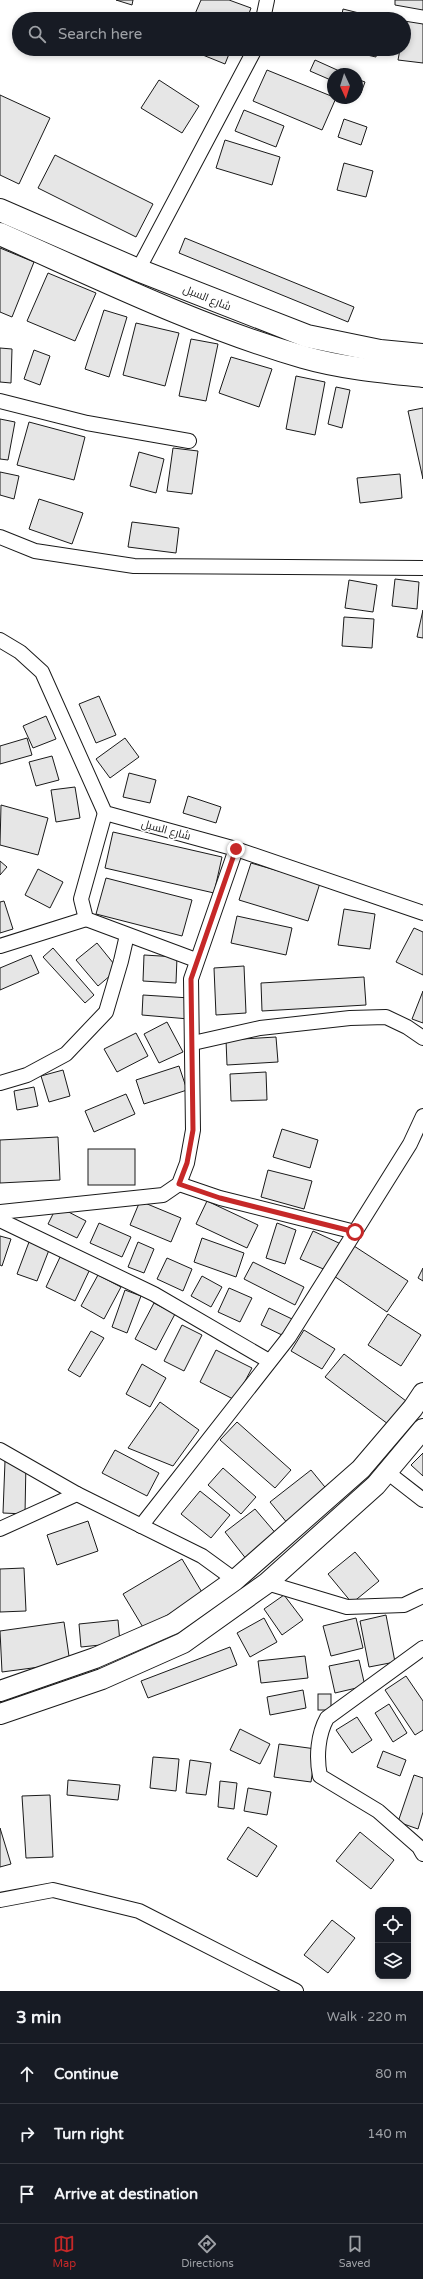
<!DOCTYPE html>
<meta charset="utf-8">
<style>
body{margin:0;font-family:"Varela Round",Cairo,sans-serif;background:#20242c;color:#f1f3f6}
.controls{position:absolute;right:12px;bottom:12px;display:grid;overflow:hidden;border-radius:8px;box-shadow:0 2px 6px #0003}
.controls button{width:36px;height:36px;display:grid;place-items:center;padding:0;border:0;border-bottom:1px solid #363941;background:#171b24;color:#f1f3f6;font:20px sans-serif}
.compass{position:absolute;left:327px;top:68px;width:36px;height:36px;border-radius:50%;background:#171b24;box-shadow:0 2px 6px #0003;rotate:176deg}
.stop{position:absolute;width:12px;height:12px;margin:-9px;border:3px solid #c62828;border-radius:50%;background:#fff}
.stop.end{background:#c62828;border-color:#fff;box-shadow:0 1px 4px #0008}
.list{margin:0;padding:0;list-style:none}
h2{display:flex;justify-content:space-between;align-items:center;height:52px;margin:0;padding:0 16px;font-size:17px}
h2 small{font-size:13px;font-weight:400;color:#9ea1a6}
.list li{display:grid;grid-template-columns:26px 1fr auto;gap:12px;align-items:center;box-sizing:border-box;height:60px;padding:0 16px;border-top:1px solid #363941}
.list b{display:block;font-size:15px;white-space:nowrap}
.list em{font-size:13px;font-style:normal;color:#9ea1a6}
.icon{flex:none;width:22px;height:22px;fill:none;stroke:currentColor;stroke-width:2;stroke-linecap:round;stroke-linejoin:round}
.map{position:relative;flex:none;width:423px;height:1991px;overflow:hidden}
.search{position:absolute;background:#171b24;box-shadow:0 2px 6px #0003;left:12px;right:12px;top:12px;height:44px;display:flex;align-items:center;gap:10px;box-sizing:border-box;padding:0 14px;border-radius:22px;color:#9ea1a6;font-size:15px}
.sheet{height:232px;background:#171b24}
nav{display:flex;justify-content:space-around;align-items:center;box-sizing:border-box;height:56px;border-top:1px solid #363941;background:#171b24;font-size:11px;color:#9ea1a6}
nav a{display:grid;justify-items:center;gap:2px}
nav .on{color:#c62828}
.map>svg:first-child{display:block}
</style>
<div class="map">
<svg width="423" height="1991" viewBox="0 0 423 1991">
<rect width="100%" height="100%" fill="#fff"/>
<g fill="#e6e6e6" stroke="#1a1a1a">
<path d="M116 0H133L132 5Z"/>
<path d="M201 0H229L251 8 247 19H209L195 14Z"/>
<path d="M395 0H423V10L395 5Z"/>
<path d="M343 9 379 18V19H341Z"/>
<path d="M404 21 423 24V63L398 60 400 49H404Z"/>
<path d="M188 49H231L225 64Z"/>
<path d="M340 49H377L376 57Z"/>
<path d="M315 60 346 74H333V81L310 71Z"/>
<path d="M267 70 336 98 322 130 253 101Z"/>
<path d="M357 79 365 82 361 93 357 91Z"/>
<path d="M159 80 199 106 182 133 141 108Z"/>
<path d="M0 95 50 118 19 184 0 175Z"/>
<path d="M244 110 284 126 276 147 235 131Z"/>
<path d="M344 119 367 127 361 145 338 137Z"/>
<path d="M225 140 280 157 272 185 216 168Z"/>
<path d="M55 155 153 204 136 237 38 188Z"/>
<path d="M344 163 373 171 366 197 337 190Z"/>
<path d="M185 238 354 307 348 322 179 253Z"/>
<path d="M0 248 34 262 12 317 0 312Z"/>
<path d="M48 273 96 293 75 341 27 321Z"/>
<path d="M104 310 127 317 109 377 85 369Z"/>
<path d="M136 323 179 333 165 386 123 375Z"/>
<path d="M191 339 218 344 206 401 179 396Z"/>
<path d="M0 348 12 349 11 383 0 382Z"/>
<path d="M34 350 50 356 40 385 24 379Z"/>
<path d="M231 357 272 369 259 407 219 393Z"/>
<path d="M296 376 325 382 315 435 286 429Z"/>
<path d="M336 387 350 390 342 428 328 424Z"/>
<path d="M423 408V479L408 411Z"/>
<path d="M0 419 15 422 8 460 0 459Z"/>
<path d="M29 422 85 437 74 480 17 465Z"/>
<path d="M173 448 198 451 192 494 167 491Z"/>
<path d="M139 452 164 459 156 493 130 486Z"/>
<path d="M0 472 19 476 14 499 0 495Z"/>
<path d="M400 474 402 498 360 503 357 478Z"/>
<path d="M39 499 83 513 72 544 29 529Z"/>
<path d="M132 522 179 528 176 553 128 547Z"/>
<path d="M395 579 419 582 417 609 392 606Z"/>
<path d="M349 580 377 585 373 612 345 608Z"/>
<path d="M423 610V638L417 637Z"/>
<path d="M344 617 374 619 372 648 342 646Z"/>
<path d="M99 696 116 735 96 743 79 704Z"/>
<path d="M46 716 56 739 33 748 23 726Z"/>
<path d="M27 738 32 755 0 764V746Z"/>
<path d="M125 738 139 757 110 778 96 759Z"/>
<path d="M52 756 59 780 36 786 29 762Z"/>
<path d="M129 773 156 780 150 803 123 797Z"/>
<path d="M75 787 80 818 56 822 51 790Z"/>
<path d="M188 796 221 807 216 823 183 813Z"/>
<path d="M1 805 48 818 38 855 0 845Z"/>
<path d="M113 832 222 857 214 893 105 868Z"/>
<path d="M0 861 7 867 0 875Z"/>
<path d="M251 863 320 883 308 921 239 900Z"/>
<path d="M38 869 63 882 50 908 25 895Z"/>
<path d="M106 878 192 900 182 936 96 914Z"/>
<path d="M4 901 13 929 0 933V902Z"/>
<path d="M344 909 375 914 370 949 338 945Z"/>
<path d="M237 916 292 928 286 955 231 943Z"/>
<path d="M414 928 423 932V975L396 962Z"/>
<path d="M97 943 118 969 98 986 76 960Z"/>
<path d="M53 948 94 995 85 1003 43 957Z"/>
<path d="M31 955 39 973 0 990V968Z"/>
<path d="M144 955 177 957 176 983 143 981Z"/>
<path d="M244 966 246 1013 216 1015 214 968Z"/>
<path d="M364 977 366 1005 262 1011 261 983Z"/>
<path d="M423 991V1023L412 1019Z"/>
<path d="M143 995 190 998 189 1019 142 1015Z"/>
<path d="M167 1022 183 1052 159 1063 144 1034Z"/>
<path d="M136 1033 148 1056 117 1072 104 1049Z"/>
<path d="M276 1037 278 1062 227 1065 226 1040Z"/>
<path d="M179 1066 187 1090 144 1104 136 1080Z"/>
<path d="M63 1070 70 1096 49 1102 41 1076Z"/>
<path d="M266 1072 267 1100 231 1101 230 1074Z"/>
<path d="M34 1087 38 1106 17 1110 14 1091Z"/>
<path d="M126 1094 135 1114 94 1132 85 1111Z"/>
<path d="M282 1129 318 1140 310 1168 273 1157Z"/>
<path d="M58 1137 60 1180 0 1183V1140Z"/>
<rect x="88" y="1149" width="47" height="36"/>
<path d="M268 1170 312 1181 304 1209 261 1197Z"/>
<path d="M140 1201 181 1218 171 1242 130 1225Z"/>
<path d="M207 1201 258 1225 247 1248 196 1224Z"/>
<path d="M57 1206 86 1221 77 1238 48 1224Z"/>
<path d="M99 1223 131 1237 122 1257 90 1243Z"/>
<path d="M277 1223 296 1230 285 1264 266 1258Z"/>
<path d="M313 1231 341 1244 328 1271 300 1259Z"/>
<path d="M0 1236 11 1239 2 1266 0 1265Z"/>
<path d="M202 1238 244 1253 236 1277 194 1262Z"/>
<path d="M29 1242 49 1250 37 1281 17 1274Z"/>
<path d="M138 1242 154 1249 144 1273 128 1267Z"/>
<path d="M354 1246 408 1281 387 1312 334 1276Z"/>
<path d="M61 1255 90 1269 75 1301 46 1287Z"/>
<path d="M167 1258 192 1269 183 1291 157 1279Z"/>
<path d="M253 1262 304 1287 295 1305 244 1279Z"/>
<path d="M423 1268V1281L418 1278Z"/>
<path d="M98 1275 121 1287 104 1319 81 1306Z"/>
<path d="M202 1276 222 1287 211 1307 191 1296Z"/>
<path d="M229 1288 252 1298 240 1322 218 1312Z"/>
<path d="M125 1290 141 1296 127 1333 112 1327Z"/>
<path d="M154 1303 175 1314 156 1350 135 1339Z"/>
<path d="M269 1308 292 1319 284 1336 261 1325Z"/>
<path d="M388 1314 421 1335 401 1366 368 1345Z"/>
<path d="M182 1325 202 1335 184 1371 164 1361Z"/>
<path d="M304 1330 335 1349 322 1369 291 1351Z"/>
<path d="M91 1331 104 1338 80 1377 68 1370Z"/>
<path d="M216 1350 252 1368 235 1400 200 1382Z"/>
<path d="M344 1354 406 1401 388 1424 325 1377Z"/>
<path d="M142 1364 166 1378 150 1407 126 1394Z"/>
<path d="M160 1402 199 1430 173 1466 128 1448Z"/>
<path d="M237 1422 291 1470 275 1488 220 1440Z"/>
<path d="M115 1450 159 1473 147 1496 102 1473Z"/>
<path d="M423 1453V1476L411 1465Z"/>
<path d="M5 1461H26L25 1514 3 1513Z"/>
<path d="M223 1468 256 1497 241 1514 208 1485Z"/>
<path d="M311 1470 329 1492 288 1524 270 1502Z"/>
<path d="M200 1491 230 1515 211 1538 181 1514Z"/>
<path d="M255 1509 278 1536 247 1560 225 1532Z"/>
<path d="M88 1521 98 1551 57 1565 47 1535Z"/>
<path d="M355 1552 379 1581 352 1603 328 1574Z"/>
<path d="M182 1559 203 1594 144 1629 123 1594Z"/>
<path d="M24 1568 26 1611 0 1612V1569Z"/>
<path d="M284 1595 303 1620 282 1635 264 1609Z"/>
<path d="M386 1615 395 1662 369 1667 360 1621Z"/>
<path d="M264 1618 277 1642 250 1657 237 1633Z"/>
<path d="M356 1618 363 1648 331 1656 323 1626Z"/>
<path d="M118 1620 120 1643 81 1647 79 1624Z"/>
<path d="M64 1622 70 1663 2 1672 0 1631Z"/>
<path d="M230 1647 237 1665 148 1698 141 1681Z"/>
<path d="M305 1656 308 1678 261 1683 258 1661Z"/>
<path d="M359 1660 365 1686 335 1693 329 1666Z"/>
<path d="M406 1676 423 1701V1730L415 1735 385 1690Z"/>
<path d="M303 1690 306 1708 270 1715 267 1697Z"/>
<rect x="318" y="1694" width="13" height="16"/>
<path d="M389 1704 407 1733 393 1742 375 1713Z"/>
<path d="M357 1717 372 1740 352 1753 336 1730Z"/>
<path d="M240 1729 270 1744 260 1764 230 1750Z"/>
<path d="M279 1744 316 1749 311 1782 274 1777Z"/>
<path d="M383 1751 406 1760 400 1776 377 1767Z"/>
<path d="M153 1757 179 1759 176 1791 150 1788Z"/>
<path d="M190 1760 211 1763 206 1795 186 1793Z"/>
<path d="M414 1775 423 1778V1812L418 1829 398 1822Z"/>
<path d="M68 1780 120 1785 118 1800 67 1795Z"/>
<path d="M220 1781 237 1783 234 1809 218 1807Z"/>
<path d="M248 1788 271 1792 267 1815 244 1811Z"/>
<path d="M50 1795 53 1857 26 1858 22 1796Z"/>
<path d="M248 1827 277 1846 257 1877 227 1859Z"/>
<path d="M0 1828 11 1864 0 1867Z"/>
<path d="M360 1832 394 1860 371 1889 336 1861Z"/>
<path d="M332 1920 355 1938 328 1973 304 1955Z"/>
</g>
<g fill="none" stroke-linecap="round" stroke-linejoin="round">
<g stroke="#1a1a1a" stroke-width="16">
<g id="minor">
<path d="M263 19 267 0"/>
<path d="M138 270 255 49"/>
<path d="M0 401 87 423 189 441"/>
<path d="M0 537 35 551 134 566 423 568"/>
<path d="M0 640 20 652 42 672 105 813 236 849 423 913"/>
<path d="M105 813 81 899 86 919 196 960"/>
<path d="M0 946 86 919"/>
<path d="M193 1043 260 1028 350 1018 386 1017 407 1027 423 1038"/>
<path d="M0 1083 27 1075 66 1054 106 1012 121 961 127 935"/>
<path d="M0 1212 163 1195 179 1184 187 1163 193 1130 191 979 236 849"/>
<path d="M0 1220 154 1294 269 1361"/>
<path d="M355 1232 410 1144 423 1116"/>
<path d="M0 1450 77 1494 202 1556 235 1580"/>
<path d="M387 1472 423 1500"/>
<path d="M141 1526 289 1337 355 1232 220 1198 179 1184"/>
<path d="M0 1529 77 1494"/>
<path d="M267 1583 347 1607 404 1605 423 1596"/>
<path d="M423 1648 327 1718C318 1734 316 1757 320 1776L378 1811 419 1847 423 1854"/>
<path d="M0 1900 53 1890 139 1911 296 1991"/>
</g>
</g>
<g stroke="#1a1a1a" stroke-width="22">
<g id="secondary">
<path d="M0 1691 95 1658 173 1624 235 1580 361 1469 413 1408 423 1393"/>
<path d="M0 1714 102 1679 183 1643 267 1583 376 1485 423 1429"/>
</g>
</g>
<g stroke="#1a1a1a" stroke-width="24">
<g id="primary">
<path d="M0 210 138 270 307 336 380 351 423 355"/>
<path d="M0 234C99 278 199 327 303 357 341 368 384 372 423 376"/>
</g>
</g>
<use href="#minor" stroke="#fff" stroke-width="14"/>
<use href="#secondary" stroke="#fff" stroke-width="20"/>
<use href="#primary" stroke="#fff" stroke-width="22"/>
</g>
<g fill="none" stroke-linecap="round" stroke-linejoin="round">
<path stroke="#c62828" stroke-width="5" d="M236 849 191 979 193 1130 187 1163 179 1184 220 1198 355 1232"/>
</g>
<g text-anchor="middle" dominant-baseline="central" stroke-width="3" stroke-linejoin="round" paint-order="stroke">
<g font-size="11" fill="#1a1a1a" stroke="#fff">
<text transform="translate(207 298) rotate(22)">شارع السبل</text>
<text transform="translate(166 830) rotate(15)">شارع السبل</text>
</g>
</g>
</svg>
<div class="controls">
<button><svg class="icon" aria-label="locate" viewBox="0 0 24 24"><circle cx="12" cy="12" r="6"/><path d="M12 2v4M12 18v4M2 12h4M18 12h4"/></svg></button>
<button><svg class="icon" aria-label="layers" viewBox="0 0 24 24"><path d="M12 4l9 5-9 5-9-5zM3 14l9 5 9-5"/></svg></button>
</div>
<svg class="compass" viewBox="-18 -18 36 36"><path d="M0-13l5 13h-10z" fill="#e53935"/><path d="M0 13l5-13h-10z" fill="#9ea1a6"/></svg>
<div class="stop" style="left:355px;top:1232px"></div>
<div class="stop end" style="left:236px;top:849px"></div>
<div class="search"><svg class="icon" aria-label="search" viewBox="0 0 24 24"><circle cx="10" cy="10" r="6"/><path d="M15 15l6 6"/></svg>Search here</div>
</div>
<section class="sheet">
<h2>3 min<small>Walk · 220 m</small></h2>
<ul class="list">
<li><svg class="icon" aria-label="ahead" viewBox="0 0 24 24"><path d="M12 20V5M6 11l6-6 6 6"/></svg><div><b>Continue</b></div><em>80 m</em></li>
<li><svg class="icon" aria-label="right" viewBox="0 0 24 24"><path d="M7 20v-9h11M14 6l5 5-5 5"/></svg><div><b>Turn right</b></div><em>140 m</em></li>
<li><svg class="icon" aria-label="arrive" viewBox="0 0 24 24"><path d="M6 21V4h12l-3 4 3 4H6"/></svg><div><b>Arrive at destination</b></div></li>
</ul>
</section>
<nav>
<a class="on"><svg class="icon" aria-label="map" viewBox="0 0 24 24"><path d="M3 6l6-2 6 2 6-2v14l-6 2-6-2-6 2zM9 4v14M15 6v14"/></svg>Map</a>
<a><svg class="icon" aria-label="directions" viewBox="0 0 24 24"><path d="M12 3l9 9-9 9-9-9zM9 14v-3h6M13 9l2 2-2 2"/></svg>Directions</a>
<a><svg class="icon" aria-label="saved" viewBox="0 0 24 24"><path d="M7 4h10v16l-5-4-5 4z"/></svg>Saved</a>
</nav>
